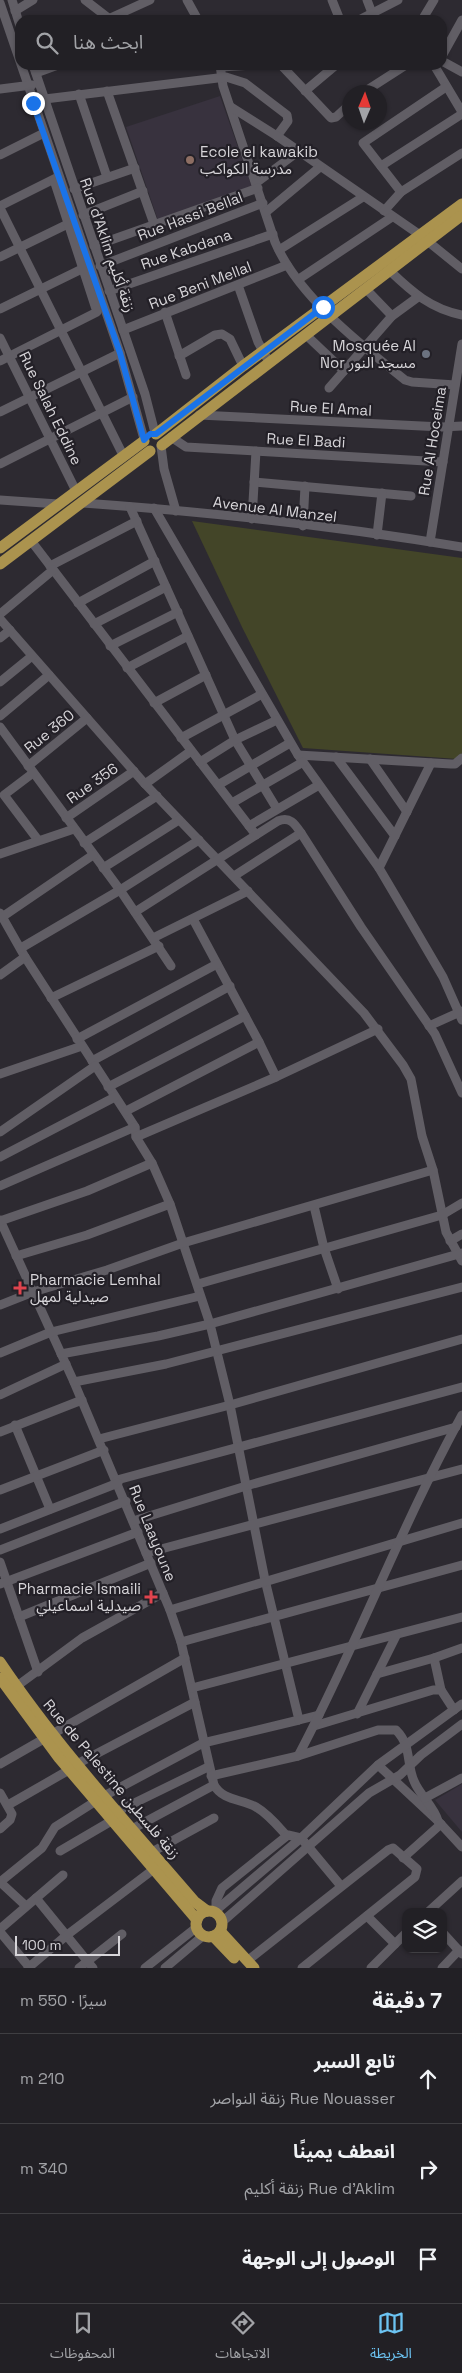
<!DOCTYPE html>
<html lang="ar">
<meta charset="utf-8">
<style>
body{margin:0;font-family:"Space Grotesk","Noto Sans Arabic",sans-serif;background:#2e2d32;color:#f1f3f6;direction:rtl}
.controls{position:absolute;right:15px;bottom:15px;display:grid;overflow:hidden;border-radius:10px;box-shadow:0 1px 4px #0004}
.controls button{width:45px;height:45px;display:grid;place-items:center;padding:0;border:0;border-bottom:1px solid #3f3e42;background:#222025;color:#f1f3f6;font:25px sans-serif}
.compass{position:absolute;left:342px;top:85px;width:45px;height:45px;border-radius:50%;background:#222025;box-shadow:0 1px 4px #0004;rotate:2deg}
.scale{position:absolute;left:15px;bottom:12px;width:105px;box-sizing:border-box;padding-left:5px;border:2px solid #d7d5d9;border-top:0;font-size:14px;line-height:18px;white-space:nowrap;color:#d7d5d9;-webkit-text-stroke:4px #232027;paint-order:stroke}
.stop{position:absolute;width:15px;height:15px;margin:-11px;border:4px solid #1a73e8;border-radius:50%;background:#fff}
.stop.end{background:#1a73e8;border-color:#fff;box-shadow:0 1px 5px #0008}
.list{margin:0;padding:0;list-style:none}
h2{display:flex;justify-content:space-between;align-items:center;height:65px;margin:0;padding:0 20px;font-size:21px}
h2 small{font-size:16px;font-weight:400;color:#a2a3a7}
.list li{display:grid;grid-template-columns:32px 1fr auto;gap:15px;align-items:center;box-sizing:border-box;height:90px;padding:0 20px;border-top:1px solid #3f3e42}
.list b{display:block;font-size:19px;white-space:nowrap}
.list p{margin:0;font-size:16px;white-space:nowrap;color:#a2a3a7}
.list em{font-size:16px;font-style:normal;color:#a2a3a7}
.icon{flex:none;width:28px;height:28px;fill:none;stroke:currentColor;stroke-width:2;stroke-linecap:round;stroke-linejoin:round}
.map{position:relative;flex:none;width:462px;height:1968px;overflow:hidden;direction:ltr}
.search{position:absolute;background:#222025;box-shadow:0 1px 4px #0004;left:15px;right:15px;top:15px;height:55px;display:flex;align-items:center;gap:12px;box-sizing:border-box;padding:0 18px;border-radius:15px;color:#a2a3a7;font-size:19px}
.sheet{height:335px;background:#222025}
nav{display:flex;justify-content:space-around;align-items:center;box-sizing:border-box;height:70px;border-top:1px solid #3f3e42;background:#222025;font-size:14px;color:#a2a3a7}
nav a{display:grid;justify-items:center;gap:2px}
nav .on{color:#6cc3f2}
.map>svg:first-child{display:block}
</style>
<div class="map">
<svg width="462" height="1968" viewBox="0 0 462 1968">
<rect width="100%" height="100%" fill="#2d2a31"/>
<g fill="#38323e">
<path d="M220 96 254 193 160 226 126 127Z"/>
<path d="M462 1784V1832L435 1800Z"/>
</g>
<path fill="#434528" d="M192 521 462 558V753L458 759 303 748 242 627Z"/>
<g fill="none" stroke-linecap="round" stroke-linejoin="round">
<g stroke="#615e65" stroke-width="9">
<path d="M12 0 20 26"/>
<path d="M85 0 111 20"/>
<path d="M187 0 198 20"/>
<path d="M332 0 340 20"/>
<path d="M367 0 372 13"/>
<path d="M0 3 120 353 144 439"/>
<path d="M15 11 33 0"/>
<path d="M106 20 150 0"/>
<path d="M359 20 398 0"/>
<path d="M422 20 434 0"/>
<path d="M442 56 462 20"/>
<path d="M442 61 462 72"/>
<path d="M33 65 145 394 155 433"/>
<path d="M220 65 223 86 275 242C298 296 360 344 405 380L412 382 455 385"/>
<path d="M281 65 331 118 336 117 350 104"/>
<path d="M434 65 462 112"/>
<path d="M221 67 253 65"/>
<path d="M36 73 58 65"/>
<path d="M0 89 32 85"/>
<path d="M107 91 154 224"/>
<path d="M305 91 336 65"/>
<path d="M364 92 406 65"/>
<path d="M79 94 107 177"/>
<path d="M45 99 226 77 245 83 287 115 288 121 277 136"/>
<path d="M231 107 277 136 420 235 462 269"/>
<path d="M0 155 44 133"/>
<path d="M381 166 462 114"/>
<path d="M256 183 299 151"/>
<path d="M74 189 135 168"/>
<path d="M401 192 363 143 446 87"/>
<path d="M0 206 58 177"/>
<path d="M0 208 123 455"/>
<path d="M384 211 401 192 462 153"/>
<path d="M266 212 320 167"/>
<path d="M83 215 143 191"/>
<path d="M94 246 258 188"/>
<path d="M279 250 363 197"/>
<path d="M0 257 74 221"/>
<path d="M100 266 263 203"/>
<path d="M390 271C412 292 431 309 462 315"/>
<path d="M299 279 392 217"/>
<path d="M238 285 258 342 269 362"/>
<path d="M366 289 392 316"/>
<path d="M109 291 273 234"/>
<path d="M0 309 88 266"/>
<path d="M165 312 186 375"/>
<path d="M123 330 287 265"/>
<path d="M306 335 344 371"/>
<path d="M0 338 76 491"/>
<path d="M179 356 215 335 222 334 230 339 243 366"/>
<path d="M0 361 97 312 54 180"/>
<path d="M329 388 392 316 418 297"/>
<path d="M0 412 120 353"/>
<path d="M199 415 442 427 462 426"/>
<path d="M171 437 186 447 443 462"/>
<path d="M161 446 164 469 176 511"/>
<path d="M0 464 133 397"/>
<path d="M254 482 411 496"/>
<path d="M0 500 58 504"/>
<path d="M83 503C210 512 337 526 462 547"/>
<path d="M130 507 235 740 277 809"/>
<path d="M154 508 298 755 379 868 405 912 443 977 462 1020"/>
<path d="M252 519 256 451"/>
<path d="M303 526 305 486"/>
<path d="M377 535 382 493"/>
<path d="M32 542 256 835"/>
<path d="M430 542 462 344"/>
<path d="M50 566 137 521"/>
<path d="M78 603 155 561"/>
<path d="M0 614 53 570"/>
<path d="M0 619 145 784 364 1013 403 1065 411 1079 422 1136 433 1170 446 1232 462 1261"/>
<path d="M94 624 166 587"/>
<path d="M0 638 10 630"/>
<path d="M110 646 178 612"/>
<path d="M127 668 188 636"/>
<path d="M0 682 32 656"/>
<path d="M154 703 206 675"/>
<path d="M0 716 49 675"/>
<path d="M0 727 120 890 171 966"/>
<path d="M181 738 262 694"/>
<path d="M298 755 451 764H455L462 758"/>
<path d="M336 757 395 836"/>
<path d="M370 759 407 812"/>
<path d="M200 762 235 740 277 720"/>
<path d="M28 766 87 718"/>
<path d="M33 773 4 795 38 840"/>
<path d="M145 784 191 751"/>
<path d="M218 785 290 743"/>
<path d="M232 803 303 762"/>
<path d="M66 818 134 771"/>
<path d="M249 826 319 785"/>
<path d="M84 843 157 796"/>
<path d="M0 854 74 829"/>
<path d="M103 868 179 820"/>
<path d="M379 868 431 763"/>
<path d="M234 876 301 833"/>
<path d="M135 912 278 821C290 816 295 824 301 833L361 927 435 1034 462 1093"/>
<path d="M0 913 25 957 135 1127 136 1137 152 1163 170 1204 210 1324 230 1405 265 1580 299 1720 203 1743 104 1796"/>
<path d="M2 917 93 855"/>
<path d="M193 919 259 1042 276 1077"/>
<path d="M153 938 248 891"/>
<path d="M21 948 120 890 199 840"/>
<path d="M0 975 25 957"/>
<path d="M51 998 159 946"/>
<path d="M429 1026 462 1011"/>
<path d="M77 1039 217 964"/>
<path d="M92 1061 230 986"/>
<path d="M0 1074 82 1046"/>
<path d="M108 1087 245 1016"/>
<path d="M126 1111 259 1042"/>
<path d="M0 1132 95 1066"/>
<path d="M136 1137 276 1077 378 1029"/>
<path d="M0 1157 115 1097"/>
<path d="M0 1186 135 1127"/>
<path d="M314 1206 324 1248 338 1289"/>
<path d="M0 1220 74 1382 170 1610 181 1642 214 1785C223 1801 242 1799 256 1807 268 1814 277 1825 286 1835"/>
<path d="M0 1221 87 1191 152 1163"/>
<path d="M450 1241 462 1234"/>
<path d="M16 1256 87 1235 170 1204"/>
<path d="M198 1284 442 1215 462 1203"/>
<path d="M0 1305 33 1292 107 1270 183 1243 433 1170"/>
<path d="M0 1353 51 1332 200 1296"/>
<path d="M61 1354 158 1336 210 1324 462 1253"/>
<path d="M74 1382 166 1364 462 1287"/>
<path d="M0 1395 66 1364"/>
<path d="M15 1425 50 1509"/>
<path d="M0 1432 82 1400"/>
<path d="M99 1439 230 1405 462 1339"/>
<path d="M117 1480 462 1387"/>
<path d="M0 1490 104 1450"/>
<path d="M133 1521 246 1486 456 1427"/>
<path d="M0 1529 118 1483"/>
<path d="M0 1550 126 1501"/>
<path d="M146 1553 462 1469"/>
<path d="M0 1562 38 1672"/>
<path d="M0 1584 138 1532"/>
<path d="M170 1610 462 1523"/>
<path d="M19 1617 151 1563"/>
<path d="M181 1642 462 1565"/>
<path d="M434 1658 441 1690"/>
<path d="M377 1674 434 1658 462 1648"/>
<path d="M17 1686 82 1638 163 1593"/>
<path d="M192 1688 462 1617"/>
<path d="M357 1714 396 1636"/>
<path d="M299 1720 319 1715"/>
<path d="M314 1726 433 1690H441L454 1710"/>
<path d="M298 1756C357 1645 401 1526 462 1415"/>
<path d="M0 1764 185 1658"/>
<path d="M77 1764 195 1702"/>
<path d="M378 1765 438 1821 462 1847"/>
<path d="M211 1776 298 1756 378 1730H396C412 1746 406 1763 414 1781 420 1796 434 1806 438 1821"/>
<path d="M0 1793 12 1814 10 1820 0 1829"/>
<path d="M425 1798 462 1778"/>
<path d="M8 1805 69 1770"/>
<path d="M116 1812 208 1767"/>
<path d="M132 1829 214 1785"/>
<path d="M60 1851 113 1820"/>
<path d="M152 1852 214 1818"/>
<path d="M403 1858 441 1824"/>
<path d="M0 1882 42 1848 55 1827 96 1801"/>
<path d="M0 1882 26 1906"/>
<path d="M36 1898 93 1968"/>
<path d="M216 1911V1901L222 1888 288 1835 301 1838 341 1886"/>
<path d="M214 1912 301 1838 378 1765 462 1704"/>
<path d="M428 1912 462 1881"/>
<path d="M367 1916 395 1944"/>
<path d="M222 1922 369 1793 400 1775 421 1755 462 1724"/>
<path d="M0 1929 63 1875"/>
<path d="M0 1932 30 1968"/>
<path d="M443 1933 462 1954"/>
<path d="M247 1961 388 1850 393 1848 417 1869 415 1877 302 1968"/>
<path d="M28 1968 67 1935 154 1869"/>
<path d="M79 1968 122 1934"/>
<path d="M145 1968 197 1927"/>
<path d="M165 1968 204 1935"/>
<path d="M371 1968 406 1933"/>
<path d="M442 1968 459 1950"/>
</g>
<g stroke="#ab934e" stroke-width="11">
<path d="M156 434 243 366 462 204"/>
<path d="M162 445 462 215"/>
<path d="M0 548 144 441"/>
<path d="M0 564 150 451"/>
<path d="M0 1662C58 1748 128 1824 195 1902L207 1911"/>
<path d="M0 1678 59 1758 197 1920"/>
<circle cx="209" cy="1924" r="13"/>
<path d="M220 1931 254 1968"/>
<path d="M213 1936 234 1958"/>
</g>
</g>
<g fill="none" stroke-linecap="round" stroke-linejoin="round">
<path stroke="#1a73e8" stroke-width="6" d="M33 103 120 353 144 440 150 434H156L323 307"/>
</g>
<circle fill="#8d6e63" stroke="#232027" stroke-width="2" cx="190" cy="160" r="5"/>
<circle fill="#6b7280" stroke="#232027" stroke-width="2" cx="426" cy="354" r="5"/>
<g fill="#e0444e" stroke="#232027" stroke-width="2">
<path d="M17.5 1280.5h5v5h5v5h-5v5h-5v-5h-5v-5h5z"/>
<path d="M148.5 1589.5h5v5h5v5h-5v5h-5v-5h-5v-5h5z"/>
</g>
<g text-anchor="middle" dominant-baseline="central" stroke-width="4.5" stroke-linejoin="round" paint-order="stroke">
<g font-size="15" fill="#d7d5d9" stroke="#232027" text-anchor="start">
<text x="200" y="151">Ecole el kawakib<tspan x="200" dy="17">مدرسة الكواكب</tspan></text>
<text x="416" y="345" text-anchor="end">Mosquée Al<tspan x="416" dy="17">Nor مسجد النور</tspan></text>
<text x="30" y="1279">Pharmacie Lemhal<tspan x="30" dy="17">صيدلية لمهل</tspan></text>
<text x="141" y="1588" text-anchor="end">Pharmacie Ismaili<tspan x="141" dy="17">صيدلية اسماعيلي</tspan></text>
</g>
<g font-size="15" fill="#d7d5d9" stroke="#232027">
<text transform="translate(190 216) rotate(-21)">Rue Hassi Bellal</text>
<text transform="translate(108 245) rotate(71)">Rue d’Aklim زنقة أكليم</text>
<text transform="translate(186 249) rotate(-19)">Rue Kabdana</text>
<text transform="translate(200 285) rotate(-21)">Rue Beni Mellal</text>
<text transform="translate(51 408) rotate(64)">Rue Salah Eddine</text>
<text transform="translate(331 408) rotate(3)">Rue El Amal</text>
<text transform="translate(306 440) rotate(3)">Rue El Badi</text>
<text transform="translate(432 441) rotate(-81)">Rue Al Hoceima</text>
<text transform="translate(275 509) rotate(7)">Avenue Al Manzel</text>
<text transform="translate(49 731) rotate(-39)">Rue 360</text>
<text transform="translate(92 783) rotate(-35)">Rue 356</text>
<text transform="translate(153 1533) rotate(68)">Rue Laayoune</text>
<text transform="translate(112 1779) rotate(50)">Rue de Palestine زنقة فلسطين</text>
</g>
</g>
</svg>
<div class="controls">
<button><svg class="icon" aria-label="layers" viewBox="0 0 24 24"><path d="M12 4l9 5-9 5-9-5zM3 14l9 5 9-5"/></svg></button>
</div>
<svg class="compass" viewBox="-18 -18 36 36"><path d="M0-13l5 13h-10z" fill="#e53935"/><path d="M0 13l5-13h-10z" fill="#a2a3a7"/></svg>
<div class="scale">100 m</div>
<div class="stop" style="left:323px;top:307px"></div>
<div class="stop end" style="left:33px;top:103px"></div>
<div class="search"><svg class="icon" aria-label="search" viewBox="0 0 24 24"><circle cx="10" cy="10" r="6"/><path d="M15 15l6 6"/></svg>ابحث هنا</div>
</div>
<section class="sheet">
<h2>7 دقيقة<small>سيرًا · 550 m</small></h2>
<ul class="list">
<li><svg class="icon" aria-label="ahead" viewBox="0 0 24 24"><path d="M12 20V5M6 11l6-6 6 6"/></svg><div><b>تابع السير</b><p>Rue Nouasser زنقة النواصر</p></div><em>210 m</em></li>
<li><svg class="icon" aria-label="right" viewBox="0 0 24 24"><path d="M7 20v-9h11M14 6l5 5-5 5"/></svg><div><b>انعطف يمينًا</b><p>Rue d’Aklim زنقة أكليم</p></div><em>340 m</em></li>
<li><svg class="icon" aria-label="arrive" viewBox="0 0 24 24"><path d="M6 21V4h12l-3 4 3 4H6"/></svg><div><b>الوصول إلى الوجهة</b></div></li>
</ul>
</section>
<nav>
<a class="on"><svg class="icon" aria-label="map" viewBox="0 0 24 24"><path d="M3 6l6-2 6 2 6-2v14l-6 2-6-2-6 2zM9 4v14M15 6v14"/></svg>الخريطة</a>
<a><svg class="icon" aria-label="directions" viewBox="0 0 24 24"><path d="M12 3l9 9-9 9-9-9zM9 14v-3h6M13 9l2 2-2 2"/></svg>الاتجاهات</a>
<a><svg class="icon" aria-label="saved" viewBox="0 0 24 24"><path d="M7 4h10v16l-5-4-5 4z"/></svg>المحفوظات</a>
</nav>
